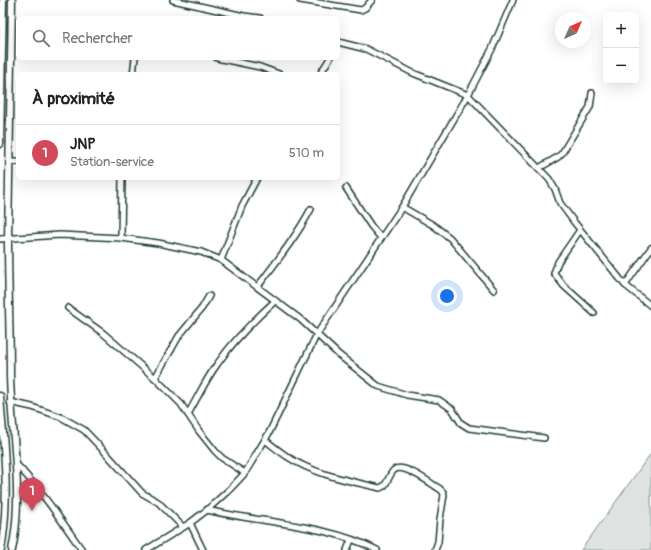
<!DOCTYPE html>
<html lang="fr">
<meta charset="utf-8">
<style>
body{margin:0;font-family:Pangolin,sans-serif;background:#f6f6f6;color:#222}
.controls{position:absolute;right:12px;top:12px;display:grid;overflow:hidden;border-radius:6px;box-shadow:0 4px 16px #0002}
.controls button{width:36px;height:36px;display:grid;place-items:center;padding:0;border:0;border-bottom:1px solid #e0e0e0;background:#fff;color:#222;font:20px sans-serif}
.compass{position:absolute;left:555px;top:12px;width:36px;height:36px;border-radius:50%;background:#fff;box-shadow:0 4px 16px #0002;rotate:45deg}
.you{position:absolute;left:447px;top:296px;width:14px;height:14px;margin:-10px;border:3px solid #fff;border-radius:50%;background:#1a73e8;box-shadow:0 0 0 6px #1a73e833}
.badge{display:grid;place-items:center;width:26px;height:26px;border-radius:50%;background:#d1495b;color:#fff;font-size:13px;font-weight:700}
.pin{position:absolute;translate:-50% -33px;filter:drop-shadow(0 1px 2px #0008)}
.pin::after{content:'';position:absolute;top:21px;width:14px;height:12px;background:inherit;clip-path:polygon(0 0,100% 0,50% 100%)}
.list{margin:0;padding:0;list-style:none}
h2{display:flex;justify-content:space-between;align-items:center;height:52px;margin:0;padding:0 16px;font-size:17px}
h2 small{font-size:13px;font-weight:400;color:#767676}
.list li{display:grid;grid-template-columns:26px 1fr auto;gap:12px;align-items:center;box-sizing:border-box;height:56px;padding:0 16px;border-top:1px solid #e0e0e0}
.list b{display:block;font-size:15px;white-space:nowrap}
.list p{margin:0;font-size:13px;white-space:nowrap;color:#767676}
.list em{font-size:13px;font-style:normal;color:#767676}
.icon{flex:none;width:22px;height:22px;fill:none;stroke:currentColor;stroke-width:2;stroke-linecap:round;stroke-linejoin:round}
.map{position:relative;flex:none;width:651px;height:550px;overflow:hidden}
.search{position:absolute;background:#fff;box-shadow:0 4px 16px #0002;left:16px;top:16px;width:324px;height:44px;display:flex;align-items:center;gap:10px;box-sizing:border-box;padding:0 14px;border-radius:6px;color:#767676;font-size:15px}
.panel{position:absolute;background:#fff;box-shadow:0 4px 16px #0002;left:16px;top:72px;width:324px;height:108px;border-radius:6px}
.map>svg:first-child{display:block}
</style>
<div class="map">
<svg width="651" height="550" viewBox="0 0 651 550">
<rect width="100%" height="100%" fill="#fff"/>
<filter id="ink" filterUnits="userSpaceOnUse"><feTurbulence type="fractalNoise" baseFrequency=".025" numOctaves="2"/><feDisplacementMap in="SourceGraphic" scale="8" xChannelSelector="R" yChannelSelector="G"/><feConvolveMatrix kernelMatrix="1 2 1 2 8 2 1 2 1" color-interpolation-filters="sRGB"/></filter>
<g filter="url(#ink)">
<path fill="#dee3e2" stroke="#7e908b" d="M651 454V550H581L649 456Z"/>
<g fill="none" stroke-linecap="round" stroke-linejoin="round">
<g stroke="#1f3d34" stroke-width="8">
<g id="minor">
<path d="M173 0 244 16 260 18"/>
<path d="M300 0 361 10 365 8 372 0"/>
<path d="M338 42 366 49 413 73 468 95 549 179 555 189 560 203 574 222 625 285 651 306"/>
<path d="M217 58 260 67 279 74"/>
<path d="M133 74 135 58"/>
<path d="M320 74 330 58"/>
<path d="M10 162H18"/>
<path d="M539 168 558 157 562 153 590 107 592 93"/>
<path d="M346 188 371 226 381 238"/>
<path d="M402 207 433 225 450 238 494 290"/>
<path d="M580 230 558 262 554 273 564 286 594 313"/>
<path d="M121 238 122 178"/>
<path d="M0 239 60 235 121 238 158 243 201 252 221 260 300 319 339 355 378 386 407 395 439 400 452 409 461 423 469 428 544 438"/>
<path d="M221 260 242 206 257 178"/>
<path d="M625 285 651 248"/>
<path d="M258 286C277 261 296 237 311 209"/>
<path d="M68 308 103 333 155 378 181 404 199 431 215 451 222 458 245 473"/>
<path d="M155 378 179 336 202 308 209 296"/>
<path d="M10 402 32 407 61 417 84 430 105 452 142 493 158 502 183 527"/>
<path d="M188 414C198 397 206 379 218 363 234 340 254 320 275 301"/>
<path d="M265 440C273 446 280 452 288 457 313 474 350 481 380 488L384 486C388 482 390 473 394 470 403 462 433 485 440 489L443 492 444 495 440 519 438 542 435 550"/>
<path d="M16 464C41 490 61 520 82 550"/>
<path d="M207 510C262 523 326 524 377 550"/>
<path d="M190 523 203 550"/>
<path d="M146 550 190 523 207 510 230 489 245 473 269 433 317 334 402 207 468 95 492 49 513 0"/>
<path d="M347 550 351 540"/>
</g>
</g>
<g stroke="#1f3d34" stroke-width="9">
<g id="tertiary">
<path d="M0 144 3 0"/>
<path d="M0 396C4 448 10 499 1 550"/>
<path d="M12 550C24 493 11 433 10 375 10 330 8 284 8 239 9 159 11 80 12 0"/>
</g>
</g>
<use href="#minor" stroke="#fff" stroke-width="5"/>
<use href="#tertiary" stroke="#fff" stroke-width="6"/>
</g>
</g>
</svg>
<div class="controls">
<button>+</button>
<button>−</button>
</div>
<svg class="compass" viewBox="-18 -18 36 36"><path d="M0-13l5 13h-10z" fill="#e53935"/><path d="M0 13l5-13h-10z" fill="#767676"/></svg>
<div class="you"></div>
<div class="pin badge" style="left:32px;top:511px">1</div>
<div class="search"><svg class="icon" aria-label="search" viewBox="0 0 24 24"><circle cx="10" cy="10" r="6"/><path d="M15 15l6 6"/></svg>Rechercher</div>
<section class="panel">
<h2>À proximité<small></small></h2>
<ul class="list">
<li><span class="badge">1</span><div><b>JNP</b><p>Station-service</p></div><em>510 m</em></li>
</ul>
</section>
</div>
